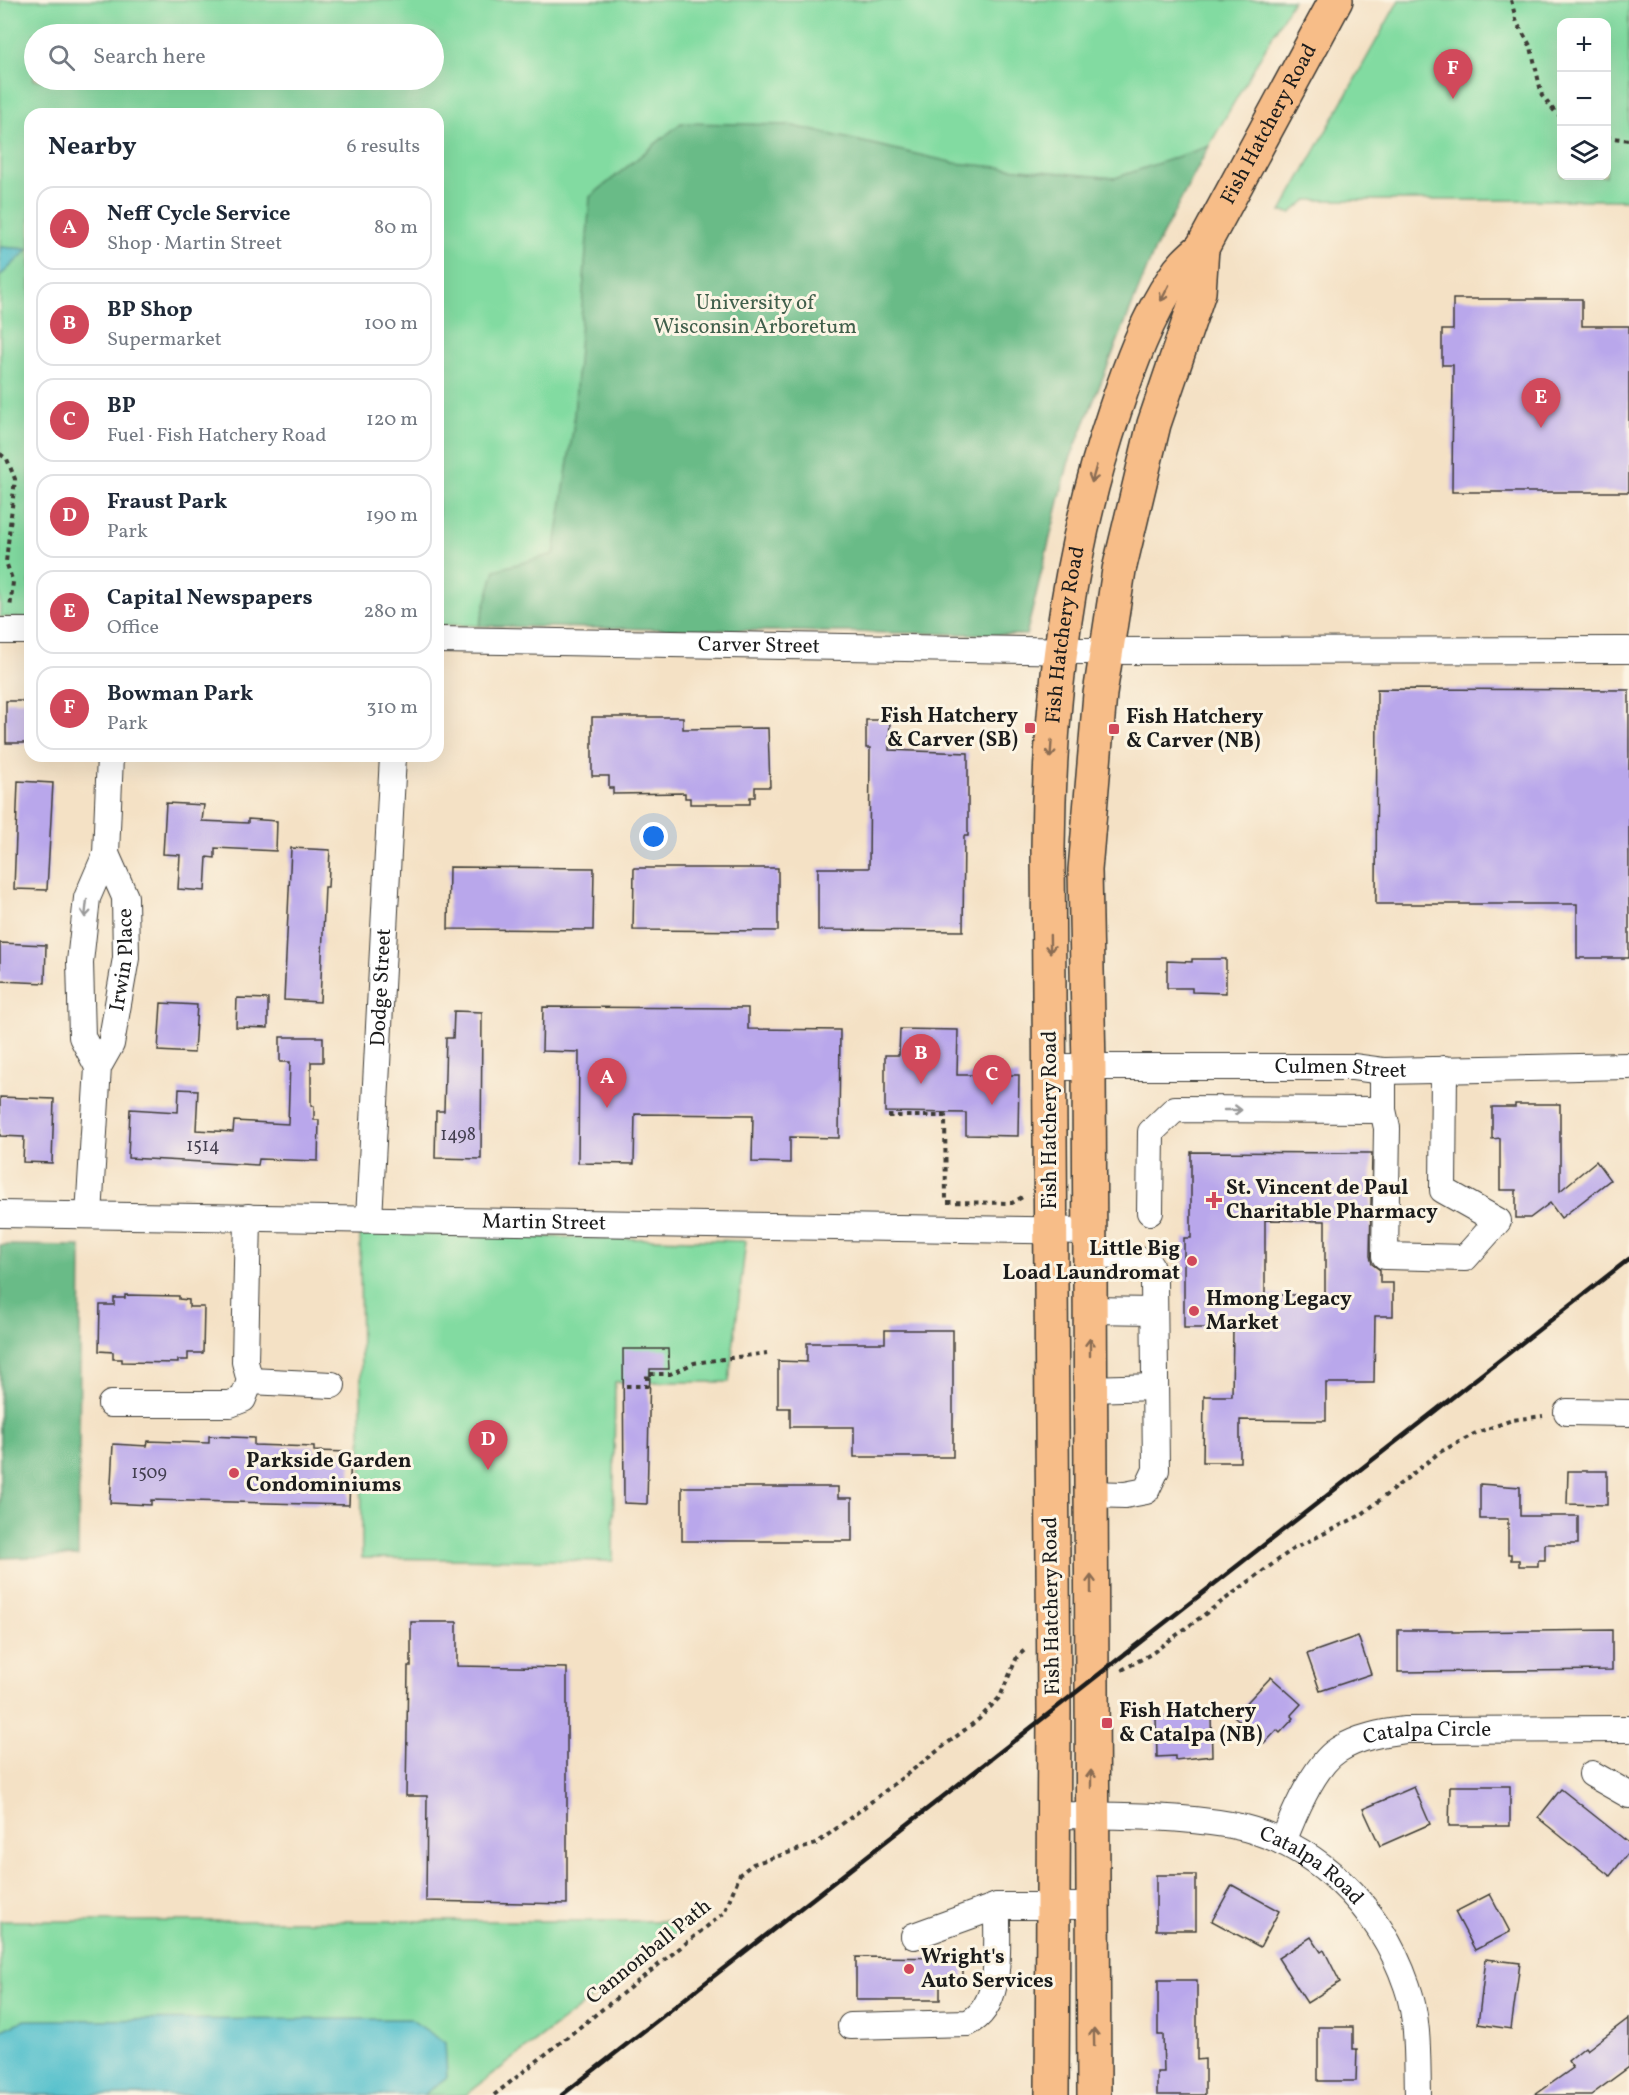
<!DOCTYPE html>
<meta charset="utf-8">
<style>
body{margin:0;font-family:Vollkorn,serif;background:#f6f6f7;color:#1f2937}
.controls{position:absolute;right:18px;top:18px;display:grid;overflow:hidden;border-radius:12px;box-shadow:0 6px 24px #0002}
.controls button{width:54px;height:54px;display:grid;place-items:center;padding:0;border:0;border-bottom:2px solid #e0e1e3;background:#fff;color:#1f2937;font:30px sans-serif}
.you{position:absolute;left:654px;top:837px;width:21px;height:21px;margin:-15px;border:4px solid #fff;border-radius:50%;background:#1a73e8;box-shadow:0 0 0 9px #1a73e833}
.badge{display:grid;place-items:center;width:39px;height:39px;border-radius:50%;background:#d1495b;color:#fff;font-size:20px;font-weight:700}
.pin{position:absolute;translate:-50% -50px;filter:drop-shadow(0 2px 3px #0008)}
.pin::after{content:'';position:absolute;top:32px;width:21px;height:18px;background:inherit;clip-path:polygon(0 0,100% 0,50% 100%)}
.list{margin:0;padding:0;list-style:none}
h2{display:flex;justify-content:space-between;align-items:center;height:78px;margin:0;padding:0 24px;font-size:26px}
h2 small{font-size:20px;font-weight:400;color:#747a83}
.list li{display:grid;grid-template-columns:39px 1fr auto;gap:18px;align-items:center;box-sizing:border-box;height:84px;margin:0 12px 12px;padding:0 12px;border:2px solid #e0e1e3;border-radius:18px}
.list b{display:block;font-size:22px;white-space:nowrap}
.list p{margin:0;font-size:20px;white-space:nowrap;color:#747a83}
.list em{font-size:20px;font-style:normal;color:#747a83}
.icon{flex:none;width:33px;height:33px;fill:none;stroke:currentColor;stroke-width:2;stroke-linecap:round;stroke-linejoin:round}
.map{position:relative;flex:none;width:1629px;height:2095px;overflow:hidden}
.search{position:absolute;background:#fff;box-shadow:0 6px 24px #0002;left:24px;top:24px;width:420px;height:66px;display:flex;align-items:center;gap:15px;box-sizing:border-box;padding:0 21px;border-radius:33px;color:#747a83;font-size:22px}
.panel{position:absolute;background:#fff;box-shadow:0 6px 24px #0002;left:24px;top:108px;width:420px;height:654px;border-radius:18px}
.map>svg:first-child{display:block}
</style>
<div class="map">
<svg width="1629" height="2095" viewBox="0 0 1629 2095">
<rect width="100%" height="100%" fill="#fcf5e5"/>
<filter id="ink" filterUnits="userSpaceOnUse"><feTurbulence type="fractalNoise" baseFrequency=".0167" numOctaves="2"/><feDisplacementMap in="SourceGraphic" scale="12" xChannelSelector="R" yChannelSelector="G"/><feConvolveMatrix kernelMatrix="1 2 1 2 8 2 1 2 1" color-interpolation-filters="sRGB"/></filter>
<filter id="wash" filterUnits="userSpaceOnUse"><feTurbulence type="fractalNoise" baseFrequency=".008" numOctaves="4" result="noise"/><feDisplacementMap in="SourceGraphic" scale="24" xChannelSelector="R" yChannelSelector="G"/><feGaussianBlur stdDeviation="1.35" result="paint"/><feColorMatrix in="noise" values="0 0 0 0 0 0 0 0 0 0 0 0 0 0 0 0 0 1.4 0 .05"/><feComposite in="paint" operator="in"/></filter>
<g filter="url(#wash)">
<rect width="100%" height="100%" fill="#f4e1c5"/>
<g fill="#82dba1" stroke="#4f7c5e" stroke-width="1.5" fill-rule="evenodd">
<path d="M0 0H1293L1209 146 1154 251 1068 464 1026 635 438 625V114H30V618L0 617ZM34 34H434V80H34Z"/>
<path d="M1399 0H1629V200H1307L1291 213 1281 212ZM1562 22H1606V176H1562Z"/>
<path d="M360 1233 746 1241 729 1382H615L613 1561 362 1558Z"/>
<path d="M0 1921H692L466 2095H0Z"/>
</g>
<g fill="#69bb87" stroke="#426c52" stroke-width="1.5">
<path d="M681 123 789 125 955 163 1115 178 1209 146 1154 251 1068 464 1026 635 479 626 495 570 554 554 573 429 590 197Z"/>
<path d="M0 1245 81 1246 78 1556 0 1558Z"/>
</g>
<g fill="#53c0cc" stroke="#386e74" stroke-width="1.5">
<path d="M0 247 29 249 0 276Z"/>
<path d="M410 2019 445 2043 447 2077 423 2095H0V2031L25 2020Z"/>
</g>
<g id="blocks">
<g fill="#b9a7eb" fill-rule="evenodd">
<path d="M1453 299H1582V326H1629V492H1452L1453 365H1442V330H1453Z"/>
<path d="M1377 689 1629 690V958H1577V904H1376Z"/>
<rect x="6" y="701" width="24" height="42"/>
<path d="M592 717H683V729L768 728 770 787H755V797H750V804H690V798H685V793L613 794V788H609V776H592Z"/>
<path d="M866 720H890L889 750 968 753V836H964L963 931 818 930V868H869L870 748H866Z"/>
<path d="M18 781 53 783 47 890 14 889Z"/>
<path d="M166 803 204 805 202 821 248 823V819L277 821 276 851 215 848V858L207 857 205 891 178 889 180 855 163 854Z"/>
<path d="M291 848 330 850 328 887H325L320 1002 284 1000Z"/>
<path d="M449 867 594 868 593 930 448 929Z"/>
<path d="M634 868H778V931L633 930Z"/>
<path d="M0 943 46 945 45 983 0 981Z"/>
<path d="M1192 959H1226V993L1192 992V988H1167V961L1192 962Z"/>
<path d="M237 998 268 999V1028L236 1027Z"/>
<path d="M161 1003 197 1005 194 1053 158 1051Z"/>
<path d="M543 1007 748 1008V1029L840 1030 839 1138 790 1137V1163L752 1162 753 1115 635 1114 634 1164 578 1163 579 1052 542 1051Z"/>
<path d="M454 1011 482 1012 481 1159 435 1158 436 1111H444L446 1038H453Z"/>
<path d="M900 1029 958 1030 957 1075H1019L1018 1136 966 1135V1113L885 1112V1055H899Z"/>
<path d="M280 1037H323V1062H311V1106H314V1120H319L318 1161 259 1159 258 1165 128 1158 130 1109 178 1112 179 1089 198 1090 196 1130 233 1132 234 1121 288 1124 290 1062H280Z"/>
<path d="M0 1097 54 1099 52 1163 23 1162 24 1137 0 1136Z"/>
<path d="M1515 1104H1560V1191L1596 1161 1610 1180 1561 1218 1550 1203 1530 1218H1516V1190H1500V1138L1492 1139V1107H1515Z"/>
<path d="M1191 1152 1372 1153 1370 1256 1372 1264 1380 1270V1283H1393V1316H1375L1374 1383H1326V1421L1240 1420V1462H1203L1204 1396H1232L1233 1328H1184V1238H1191ZM1265 1220 1325 1221V1295H1265Z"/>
<path d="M125 1295 179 1296V1299L189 1300V1307H204L203 1353H188V1360H178V1363L122 1362V1359H113V1352L99 1351 100 1305H114V1298H125Z"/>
<path d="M885 1330H953V1457H854V1427H790V1408H778V1361L807 1362V1343H885Z"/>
<path d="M623 1349H668L669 1369H650L647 1504 624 1503Z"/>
<path d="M209 1436 254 1438V1445L314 1447V1451L351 1452 349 1505 151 1500V1505L110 1503 113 1444 147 1446 148 1441 209 1443Z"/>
<path d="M1568 1471H1607V1505L1567 1504Z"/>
<path d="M1480 1484 1520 1487V1516H1578V1544H1545V1560H1538V1566H1519V1560H1511V1554H1508V1519H1480Z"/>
<path d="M682 1487H838V1498H852V1541H682Z"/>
<path d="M411 1622H457V1666L567 1668V1904L426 1901 427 1796H406L408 1666H411Z"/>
<path d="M1398 1630H1452V1632L1612 1630V1670L1398 1672Z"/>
<path d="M1358 1636 1371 1674 1320 1691 1307 1654Z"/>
<path d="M1271 1677 1301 1704 1291 1715 1294 1718 1280 1733 1277 1730 1264 1744 1234 1716Z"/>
<path d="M1211 1716 1212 1756 1175 1760V1756L1157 1757 1156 1717Z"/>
<path d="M1450 1786H1510V1826H1449Z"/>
<path d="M1414 1787 1430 1824 1380 1846 1363 1809Z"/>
<path d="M1561 1789 1629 1843V1852L1610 1876 1538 1818Z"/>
<rect x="1156" y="1875" width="40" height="55"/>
<path d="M1232 1885 1279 1911 1260 1947 1212 1921Z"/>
<path d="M1490 1894 1510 1932 1475 1950 1455 1912Z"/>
<path d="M1311 1937 1321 1952 1324 1950 1340 1982 1307 2003 1278 1958Z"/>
<path d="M856 1957 963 1958V1980H940V2000H856Z"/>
<path d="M1486 1959 1520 1963 1511 2029 1478 2024Z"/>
<path d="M1158 1980H1197V2060L1205 2059V2095H1157V2072H1164L1163 2035H1158Z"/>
<path d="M1629 2018V2067L1591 2095H1535L1573 2068 1568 2061 1585 2047 1587 2050Z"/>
<path d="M1318 2027H1353V2049H1357L1356 2081H1318Z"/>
</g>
</g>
</g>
<g filter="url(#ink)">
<use href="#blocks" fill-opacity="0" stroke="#3c3a35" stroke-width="1.5"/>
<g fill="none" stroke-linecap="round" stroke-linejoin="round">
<g stroke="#3c3a35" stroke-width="28">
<g id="minor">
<path d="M0 631H30"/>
<path id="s1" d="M438 640 1081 651 1629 650"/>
<path d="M98 1067 82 1037 80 962 87 898 106 854 110 756"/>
<path id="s2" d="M1051 1067H1353L1383 1071 1629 1066"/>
<path d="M1383 1071V1110L1387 1128 1385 1256 1465 1258 1498 1221 1443 1190 1444 1069"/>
<path d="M1150 1212 1151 1132 1175 1109 1383 1110"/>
<path id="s3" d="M0 1214 1090 1231"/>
<path id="s4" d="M89 1215 98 1067 111 1044 126 958 125 897 106 854"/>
<path d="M248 1217 245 1362 250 1381 332 1385"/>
<path id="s5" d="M369 1219 393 756"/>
<path d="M1090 1253 1140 1260 1150 1265 1154 1281 1156 1470 1146 1491 1125 1495 1090 1494"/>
<path d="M1090 1310 1154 1311"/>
<path d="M1090 1389 1155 1387"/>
<path d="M111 1404H230L243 1399 250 1381"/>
<path d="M1567 1412 1629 1413"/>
<path d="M1592 1774 1629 1795"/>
<path id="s6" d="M1053 1815C1112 1816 1172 1815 1231 1825 1315 1841 1380 1907 1407 1986 1419 2020 1417 2060 1418 2095"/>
<path id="s7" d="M1283 1842C1293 1816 1314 1765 1338 1750 1358 1737 1382 1733 1405 1730L1629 1729"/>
<path d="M914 1936 997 1906"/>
<path d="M851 2026 968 2023C1005 2005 996 1942 997 1906H1092"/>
</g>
</g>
<g stroke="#3c3a35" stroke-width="36">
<g id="major">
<path id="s8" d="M1052 2095 1054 1710 1048 849C1049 700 1067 552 1115 410 1129 368 1148 315 1174 278 1181 266 1192 257 1202 248L1336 0"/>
<path d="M1094 2095 1089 1068 1085 870 1100 694 1119 570 1154 424 1199 292 1202 248"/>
</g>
</g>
<g stroke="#3c3a35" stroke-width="4" stroke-dasharray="4.5 4.5" stroke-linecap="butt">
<path d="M1511 0 1517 23 1531 47 1542 96 1556 113 1562 117"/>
<path d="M1606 137 1629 140"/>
<path d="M0 454 7 459 15 479 6 562 13 582 10 609"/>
<path d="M888 1116H945L946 1202 1012 1203 1024 1196"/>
<path d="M626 1386H647V1374H670L694 1363 767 1353"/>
<path d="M1122 1670 1151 1654 1293 1549 1361 1515 1440 1452 1476 1433 1512 1420 1543 1416"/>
<path d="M494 2095 724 1913 740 1874 753 1864 816 1844 979 1719 1000 1697 1017 1657 1026 1649"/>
</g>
<use href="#minor" stroke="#fff" stroke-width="26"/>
<use href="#major" stroke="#f7bd88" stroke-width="33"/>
<path stroke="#1c1c1c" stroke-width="4.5" d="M562 2095 1629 1259"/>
</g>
<defs><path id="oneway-shaft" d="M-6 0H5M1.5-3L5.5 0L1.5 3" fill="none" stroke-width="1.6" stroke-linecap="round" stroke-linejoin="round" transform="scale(1.5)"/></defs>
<g stroke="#8a6c52">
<use href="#oneway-shaft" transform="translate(1165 293) rotate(117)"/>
<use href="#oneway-shaft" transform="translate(1094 474) rotate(106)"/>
<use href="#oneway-shaft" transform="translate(1051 749) rotate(94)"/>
<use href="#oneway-shaft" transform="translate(1050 944) rotate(89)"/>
<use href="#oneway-shaft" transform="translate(1090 1347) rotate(-90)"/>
<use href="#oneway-shaft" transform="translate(1091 1584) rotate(-90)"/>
<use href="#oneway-shaft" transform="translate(1091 1779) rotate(-90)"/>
<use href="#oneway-shaft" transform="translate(1094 2037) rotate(-91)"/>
</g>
<g stroke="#999">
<use href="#oneway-shaft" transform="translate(86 909) rotate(96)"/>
<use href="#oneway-shaft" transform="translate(1233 1110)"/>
</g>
</g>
<g fill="#d1495b" stroke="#fcf5e5" stroke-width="2">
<rect x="1024" y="722" width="12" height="12" rx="3"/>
<rect x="1108" y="723" width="12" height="12" rx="3"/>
<path d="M1211 1191h6v6h6v6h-6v6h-6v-6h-6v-6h6z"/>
<circle cx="1192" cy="1261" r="6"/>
<circle cx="1194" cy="1311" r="6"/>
<circle cx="234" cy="1473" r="6"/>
<rect x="1101" y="1717" width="12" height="12" rx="3"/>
<circle cx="909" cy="1969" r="6"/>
</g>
<g text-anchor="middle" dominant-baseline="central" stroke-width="6" stroke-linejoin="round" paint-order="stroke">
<g font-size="18" fill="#433f50">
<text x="458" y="1135">1498</text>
<text x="203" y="1146">1514</text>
<text x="149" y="1473">1509</text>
</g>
<g font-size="21" fill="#1c1c1c" stroke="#fcf5e5">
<text stroke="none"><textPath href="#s8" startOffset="2019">Fish Hatchery Road</textPath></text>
<text stroke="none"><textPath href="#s8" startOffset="1461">Fish Hatchery Road</textPath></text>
<text stroke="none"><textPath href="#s1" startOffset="321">Carver Street</textPath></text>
<text stroke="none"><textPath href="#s4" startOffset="260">Irwin Place</textPath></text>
<text stroke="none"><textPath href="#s5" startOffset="232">Dodge Street</textPath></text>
<text stroke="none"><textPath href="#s2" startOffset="290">Culmen Street</textPath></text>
<text transform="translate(1050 1120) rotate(-90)">Fish Hatchery Road</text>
<text stroke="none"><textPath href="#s3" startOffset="544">Martin Street</textPath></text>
<text transform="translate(1052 1606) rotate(-91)">Fish Hatchery Road</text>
<text stroke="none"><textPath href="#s7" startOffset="201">Catalpa Circle</textPath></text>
<text stroke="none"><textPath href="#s6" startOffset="270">Catalpa Road</textPath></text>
<text transform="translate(649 1952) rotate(-39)">Cannonball Path</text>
</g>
<g font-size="21" fill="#405f4b" stroke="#fcf5e5">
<text x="755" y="303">University of<tspan x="755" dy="24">Wisconsin Arboretum</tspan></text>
</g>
<g font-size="21" font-weight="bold" fill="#1c1c1c" stroke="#fcf5e5" text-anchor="start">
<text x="1018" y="716" text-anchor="end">Fish Hatchery<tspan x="1018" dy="24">&amp; Carver (SB)</tspan></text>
<text x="1126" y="717">Fish Hatchery<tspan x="1126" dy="24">&amp; Carver (NB)</tspan></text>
<text x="1226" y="1188">St. Vincent de Paul<tspan x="1226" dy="24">Charitable Pharmacy</tspan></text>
<text x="1180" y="1249" text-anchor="end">Little Big<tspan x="1180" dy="24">Load Laundromat</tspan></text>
<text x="1206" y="1299">Hmong Legacy<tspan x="1206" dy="24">Market</tspan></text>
<text x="246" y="1461">Parkside Garden<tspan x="246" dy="24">Condominiums</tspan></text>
<text x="1119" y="1711">Fish Hatchery<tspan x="1119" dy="24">&amp; Catalpa (NB)</tspan></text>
<text x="921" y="1957">Wright's<tspan x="921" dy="24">Auto Services</tspan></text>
</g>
</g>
</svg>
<div class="controls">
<button>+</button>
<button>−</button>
<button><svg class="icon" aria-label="layers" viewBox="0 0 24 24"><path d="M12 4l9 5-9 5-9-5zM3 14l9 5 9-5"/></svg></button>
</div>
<div class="you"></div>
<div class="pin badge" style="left:607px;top:1108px">A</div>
<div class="pin badge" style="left:921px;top:1084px">B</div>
<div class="pin badge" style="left:992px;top:1105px">C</div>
<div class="pin badge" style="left:488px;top:1470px">D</div>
<div class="pin badge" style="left:1541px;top:428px">E</div>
<div class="pin badge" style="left:1453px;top:99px">F</div>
<div class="search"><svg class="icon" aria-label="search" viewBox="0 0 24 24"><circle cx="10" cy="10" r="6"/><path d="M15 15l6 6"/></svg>Search here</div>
<section class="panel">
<h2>Nearby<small>6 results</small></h2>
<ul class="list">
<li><span class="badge">A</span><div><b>Neff Cycle Service</b><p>Shop · Martin Street</p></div><em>80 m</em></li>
<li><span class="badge">B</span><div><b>BP Shop</b><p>Supermarket</p></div><em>100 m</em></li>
<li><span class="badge">C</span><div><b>BP</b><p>Fuel · Fish Hatchery Road</p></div><em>120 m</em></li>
<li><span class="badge">D</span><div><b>Fraust Park</b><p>Park</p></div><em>190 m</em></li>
<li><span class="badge">E</span><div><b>Capital Newspapers</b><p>Office</p></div><em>280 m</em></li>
<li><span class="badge">F</span><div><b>Bowman Park</b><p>Park</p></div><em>310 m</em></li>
</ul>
</section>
</div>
